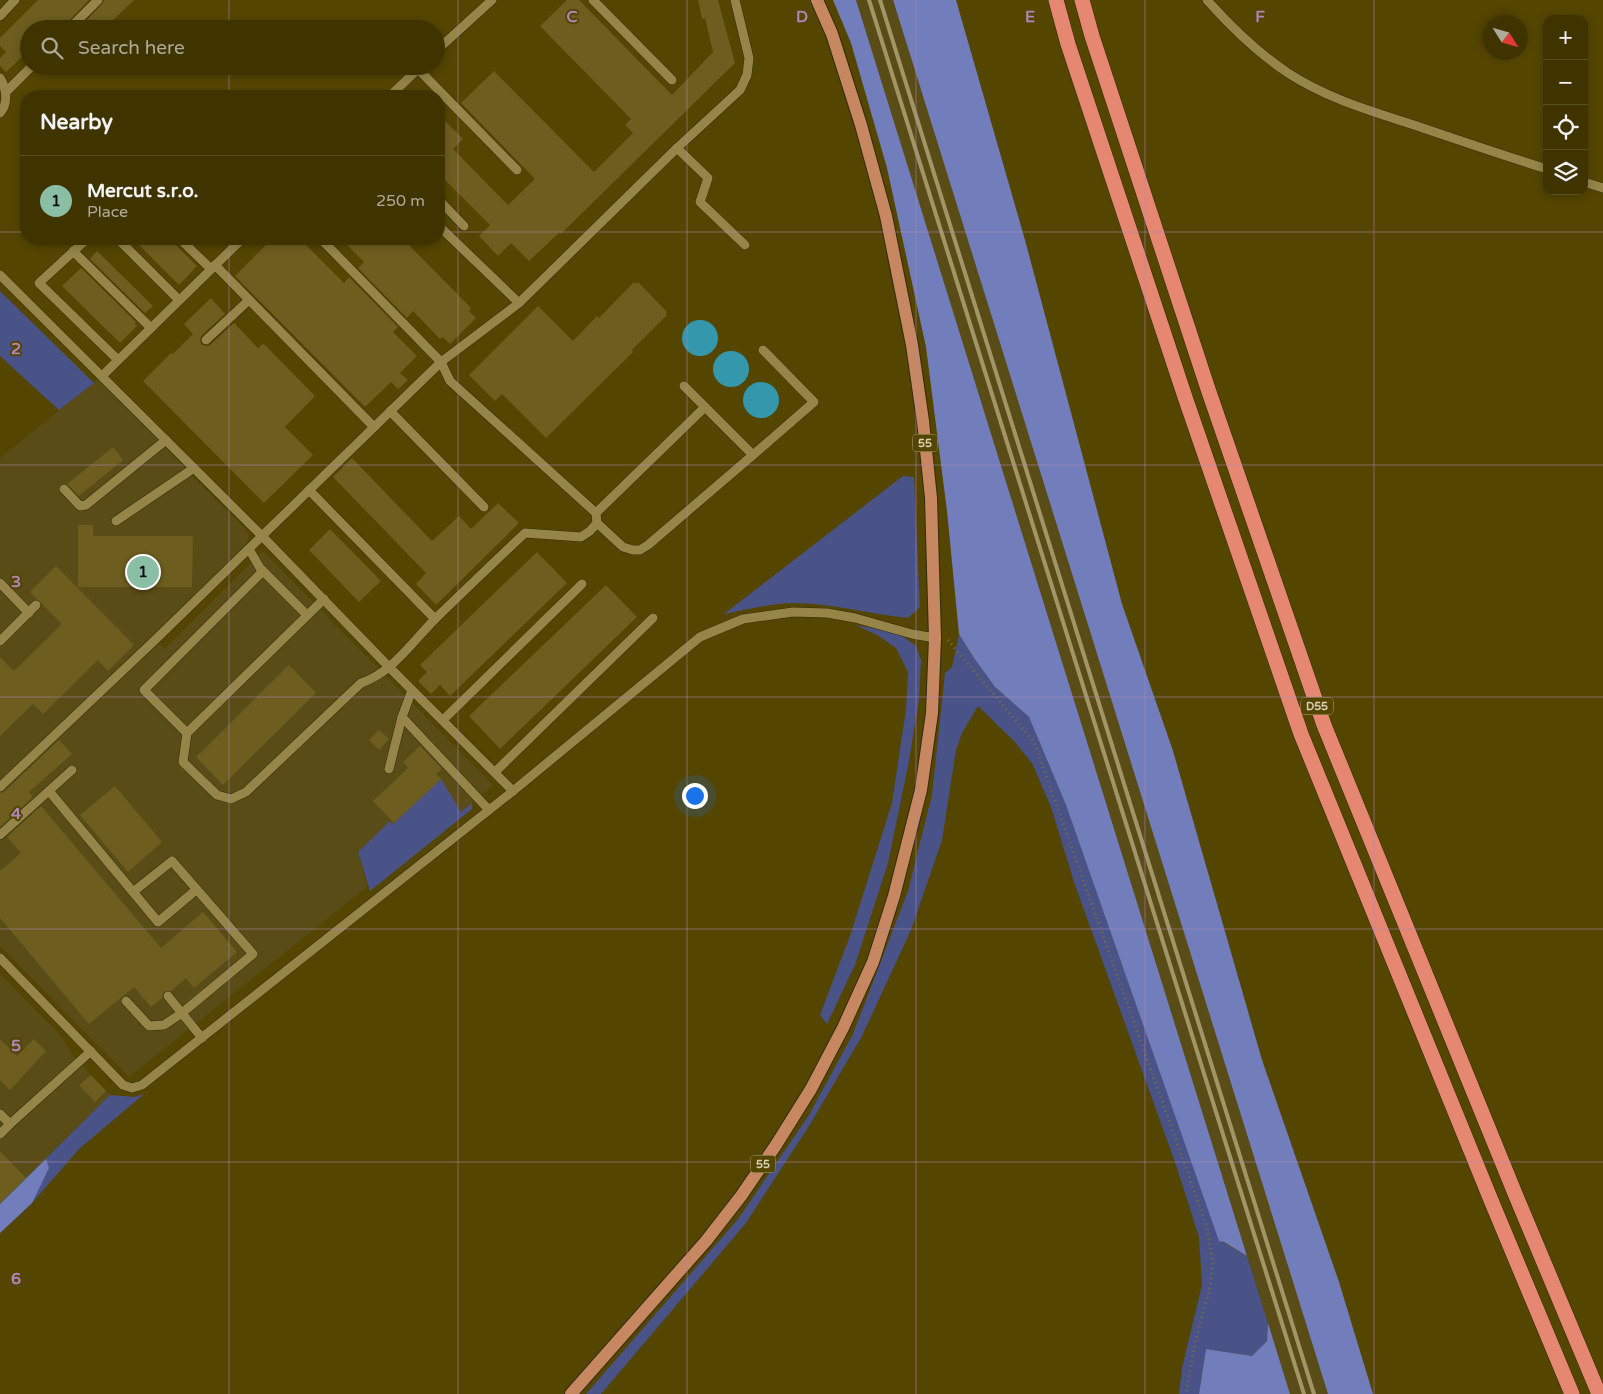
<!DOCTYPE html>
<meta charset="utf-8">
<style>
body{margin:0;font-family:"Varela Round",sans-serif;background:#4a3f0f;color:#f1f3f6}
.controls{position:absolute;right:15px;top:15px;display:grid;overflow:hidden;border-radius:10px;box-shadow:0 2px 8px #0003}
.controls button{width:45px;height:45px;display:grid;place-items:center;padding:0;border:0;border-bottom:1px solid #584f22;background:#3f3400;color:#f1f3f6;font:25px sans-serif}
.compass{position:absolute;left:1483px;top:15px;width:45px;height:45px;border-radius:50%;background:#3f3400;box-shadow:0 2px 8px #0003;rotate:127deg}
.you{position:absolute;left:694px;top:795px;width:18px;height:18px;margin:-12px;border:4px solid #fff;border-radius:50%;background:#1a73e8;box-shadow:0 0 0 8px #1a73e833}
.badge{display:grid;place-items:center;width:32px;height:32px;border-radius:50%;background:#8abfa5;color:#111;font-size:16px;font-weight:700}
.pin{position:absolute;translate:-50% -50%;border:2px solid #fff;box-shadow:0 1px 5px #0006}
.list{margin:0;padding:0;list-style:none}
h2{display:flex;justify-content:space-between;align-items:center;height:65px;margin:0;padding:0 20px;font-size:21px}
h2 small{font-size:16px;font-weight:400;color:#adaa99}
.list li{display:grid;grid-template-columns:32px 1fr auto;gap:15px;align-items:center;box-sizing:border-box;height:90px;padding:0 20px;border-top:1px solid #584f22}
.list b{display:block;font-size:19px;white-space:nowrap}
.list p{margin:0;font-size:16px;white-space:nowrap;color:#adaa99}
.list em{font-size:16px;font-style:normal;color:#adaa99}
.icon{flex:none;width:28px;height:28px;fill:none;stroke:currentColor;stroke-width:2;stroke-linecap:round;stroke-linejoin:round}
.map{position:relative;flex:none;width:1603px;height:1394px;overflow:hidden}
.search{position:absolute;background:#3f3400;box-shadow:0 2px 8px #0003;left:20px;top:20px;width:425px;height:55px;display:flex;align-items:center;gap:12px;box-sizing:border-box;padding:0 18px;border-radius:28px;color:#adaa99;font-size:19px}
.panel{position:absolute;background:#3f3400;box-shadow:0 2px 8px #0003;left:20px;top:90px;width:425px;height:155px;border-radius:20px}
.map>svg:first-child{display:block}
</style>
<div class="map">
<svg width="1603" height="1394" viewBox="0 0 1603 1394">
<rect width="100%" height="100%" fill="#544500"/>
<g fill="#5a4c16">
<path d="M856 0H893L1328 1394H1290Z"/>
<path d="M102 376 190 474 246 530 249 536 246 545 152 636 158 643 164 649 263 551 493 785 461 812 393 824 390 821 358 852 367 887 129 1077 0 946V458Z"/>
<path d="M0 974 62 1037 74 1057 110 1095 0 1204Z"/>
</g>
<g fill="#495388">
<path d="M0 291 94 383 59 410 0 356Z"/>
<path d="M903 476 914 477 920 607 908 618C869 614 832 603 793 603 773 603 745 610 724 614Z"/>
<path d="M856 625 887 631 904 637 916 646 921 660 919 700 908 766 888 863 855 965 827 1024 820 1015 850 936 892 803 906 709 908 672 896 648 879 636Z"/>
<path d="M959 634 974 658 995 687 1029 717 1066 805 1219 1240 1247 1256 1268 1323 1267 1341 1252 1356 1206 1349 1199 1394H1179L1182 1368 1202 1285 1199 1237 1176 1165 1074 882 1051 807 1032 763 1014 741 978 706 962 733 956 750 942 840 911 930 862 1036 809 1126 746 1223 601 1394H586L738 1219 809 1115 853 1034 908 891 932 795 945 673 952 667Z"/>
<path d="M441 779 461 812 472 803V809L370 891 358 852 390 821 393 824Z"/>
<path d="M144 1094 79 1149 32 1203 0 1233V1204L110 1095 134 1097Z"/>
</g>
<g fill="#717ebb">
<path d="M833 0H856L1247 1256 1224 1242 1219 1241 1066 805 1029 717 995 687 974 658 959 634 947 511 926 347 887 168 851 43Z"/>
<path d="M893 0H956L1025 240 1122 604 1173 751 1262 1060 1339 1282 1373 1394H1328Z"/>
<path d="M46 1159 49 1168 32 1203 0 1233V1204Z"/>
<path d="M1268 1323 1290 1394H1199L1206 1349 1252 1356 1267 1341Z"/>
</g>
<g fill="#3497ac">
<circle cx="700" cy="338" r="18"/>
<circle cx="731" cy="369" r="18"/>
<circle cx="761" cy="400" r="18"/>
</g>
<g fill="#6d5d1f">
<path d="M38 0H89L65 25 63 29H29V50L6 72 0 66V58L6 52 0 46V38Z"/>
<path d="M104 0H134L104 29H78L102 4Z"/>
<path d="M567 0H579L672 95 713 52 705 18 702 19 698 0H718L735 63 571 224 561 234 560 232 529 261 511 243 498 256 479 236 490 225 439 174V115L463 139 453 149 508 205 535 179 461 103 494 71 594 172 633 133 625 125 631 119 540 26Z"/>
<path d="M133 239H170L197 266 179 285Z"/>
<path d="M272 239H300L344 283 349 277 398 327 393 332 417 356 400 373 408 380 398 389 391 382 365 407 235 276Z"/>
<path d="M341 239H403L471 308 469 311 476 318 450 344 443 337 440 339 413 311 407 318 358 268 364 262Z"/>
<path d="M97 251 153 306 145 313 90 259Z"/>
<path d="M81 268 136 322 135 324 137 326 120 343 62 286Z"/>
<path d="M634 282 636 284 638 282 667 312 666 313 667 315 632 350 633 352 546 438 502 394 495 401 469 375 538 306 573 341 597 316 599 318Z"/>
<path d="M211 298 225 314 201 336 200 341 202 345 207 346 210 345 234 323 258 348 263 344 266 346 315 396 285 427 313 455 264 503 143 381 171 353 173 354 193 334 184 324Z"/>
<path d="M113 447 123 460 79 496 67 484Z"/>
<path d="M352 458 432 541 459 516 471 529 498 503 519 523 436 605 416 584 426 573 333 477Z"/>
<path d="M78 525H93V536H193L192 587H78Z"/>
<path d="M330 529 381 581 359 602 309 550Z"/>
<path d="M537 552 567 583 450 696 440 685 431 694 418 681 427 672 420 665Z"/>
<path d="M56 566 134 645 108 671 98 660 43 714 33 704 0 736V657L14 671 62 624 30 592Z"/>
<path d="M606 585 637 617 500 749 469 716Z"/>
<path d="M289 665 316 693 223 785 196 757Z"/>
<path d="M379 730 389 739 379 750 369 740Z"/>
<path d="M59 740 72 754 29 792 33 797 0 827V793L4 792Z"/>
<path d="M420 746 442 769 436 774 441 779 394 823 373 801 408 768 403 762Z"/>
<path d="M115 786 162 842 128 872 80 815Z"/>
<path d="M41 806 161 948 203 912 237 952 194 988 186 978 171 991 164 992 162 998 151 1007 134 987 89 1024 0 918V871L21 853 7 837Z"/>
<path d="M0 1039 17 1056 34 1039 46 1051 10 1090 0 1080Z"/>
<path d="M91 1075 106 1091 95 1102 79 1085Z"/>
<path d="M0 1151 26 1178 0 1203Z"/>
</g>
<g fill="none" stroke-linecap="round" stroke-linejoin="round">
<g stroke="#342c0c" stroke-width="10">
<g id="minor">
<path d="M593 0 672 80"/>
<path d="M1207 0C1231 27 1258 53 1288 73 1326 98 1371 111 1414 125 1458 140 1502 155 1547 169"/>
<path d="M0 16 15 0"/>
<path d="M69 29 98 0"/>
<path d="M436 51 492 0"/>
<path d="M418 69 517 170"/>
<path d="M0 78C6 87 9 104 0 113"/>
<path d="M6 92 32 66"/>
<path d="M390 96 421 66"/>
<path d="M677 148 708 178 700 202 745 245"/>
<path d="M1584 182 1603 188"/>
<path d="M439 200 464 226"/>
<path d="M439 226 519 303"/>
<path d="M87 239 39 283 118 360"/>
<path d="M118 239 179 300"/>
<path d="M180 239 211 269"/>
<path d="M321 239 441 362 450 381 596 513 597 523 623 547 633 550H640L648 545 753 455 684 386"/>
<path d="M73 251 151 328"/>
<path d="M215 265 374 427"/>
<path d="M0 275 262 536 389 667 513 791"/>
<path d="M206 340 249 300"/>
<path d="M102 376 242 239"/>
<path d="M390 411 484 507"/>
<path d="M753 455 814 402 763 350"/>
<path d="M64 489 80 506 86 505 166 440"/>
<path d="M309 490 435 619"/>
<path d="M596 513 705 407"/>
<path d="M116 521 194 468"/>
<path d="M249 549 260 568 307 615"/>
<path d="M0 583 29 613"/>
<path d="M324 599 187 733 183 762 217 795 231 799 246 792 361 683C393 672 413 641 436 618 465 590 495 561 525 533L581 537 590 531 597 523"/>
<path d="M0 641 36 605"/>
<path d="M402 717 489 810"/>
<path d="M443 720 582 584"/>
<path d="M187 733 144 690 263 571"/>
<path d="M389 769 402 717 412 690"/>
<path d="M495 772 653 618"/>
<path d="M0 787 155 640 441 362 519 303 677 148 740 90 747 75 749 58 735 0"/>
<path d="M49 791 158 922 196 890"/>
<path d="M0 835 72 770"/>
<path d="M0 958 123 1085 132 1088 142 1085 513 791 700 637 743 619 793 612 827 613 855 618 912 634 935 638"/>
<path d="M168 996 202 1038"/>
<path d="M126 1001 149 1026 164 1025 182 1013 253 954 172 861 133 892"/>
<path d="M0 1114 10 1124 0 1134"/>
<path d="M10 1124 91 1051"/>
</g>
</g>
<g stroke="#342c0c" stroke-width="14">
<path id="major" d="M571 1394 706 1241 741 1196 776 1145 811 1089 843 1028 873 962 894 896 921 790 932 713 935 638 931 498 923 421 912 345 886 216 861 125 832 34 817 0"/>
</g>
<g stroke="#342c0c" stroke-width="16">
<g id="highway">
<path d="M1056 0 1068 44 1185 397 1301 734 1493 1205 1572 1394"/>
<path d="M1082 0 1092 36 1208 389 1324 725 1516 1196 1599 1394"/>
</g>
</g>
<path stroke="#7d6f37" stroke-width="3" stroke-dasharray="1 4" stroke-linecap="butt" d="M948 640 1034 742 1207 1227 1213 1265 1210 1287 1195 1342 1186 1394"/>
<use href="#minor" stroke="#958549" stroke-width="9"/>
<use href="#major" stroke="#c68761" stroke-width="12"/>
<use href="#highway" stroke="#e68871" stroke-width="15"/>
<g stroke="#a29668" stroke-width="4">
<path d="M869 0 1304 1394"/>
<path d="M880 0 1314 1394"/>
</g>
</g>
<path fill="none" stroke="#af87b9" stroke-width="1" stroke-opacity="0.55" d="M229 0V29M458 0V1394M687 0V1394M916 0V1394M1145 0V1394M1374 0V1394M229 66V96M0 232H26M439 232H1603M229 239V1394M0 465H1603M0 697H1603M0 929H1603M0 1162H1603"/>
<g text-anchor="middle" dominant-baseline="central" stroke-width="4" stroke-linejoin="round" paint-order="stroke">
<g fill="#544500" stroke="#b2a77e" stroke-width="1">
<rect x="912.5" y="434.5" width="25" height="17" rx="4"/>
<rect x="1301" y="697.5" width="32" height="17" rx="4"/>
<rect x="750.5" y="1155.5" width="25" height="17" rx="4"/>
</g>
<g font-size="11" font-weight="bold" fill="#dad1b4">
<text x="925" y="443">55</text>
<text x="1317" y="706">D55</text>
<text x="763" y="1164">55</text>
</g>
</g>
<g font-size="16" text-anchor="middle" font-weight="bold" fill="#af87b9" stroke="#544500" stroke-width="4" stroke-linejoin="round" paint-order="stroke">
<text x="572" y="22">C</text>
<text x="802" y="22">D</text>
<text x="1030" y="22">E</text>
<text x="1260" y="22">F</text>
<text x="16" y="354">2</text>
<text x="16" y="587">3</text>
<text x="16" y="819">4</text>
<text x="16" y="1051">5</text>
<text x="16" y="1284">6</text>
</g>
</svg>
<div class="controls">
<button>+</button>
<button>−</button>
<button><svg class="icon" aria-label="locate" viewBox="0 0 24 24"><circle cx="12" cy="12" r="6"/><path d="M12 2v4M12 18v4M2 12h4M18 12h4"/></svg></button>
<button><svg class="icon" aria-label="layers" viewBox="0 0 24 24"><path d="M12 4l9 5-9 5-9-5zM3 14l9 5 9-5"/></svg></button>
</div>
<svg class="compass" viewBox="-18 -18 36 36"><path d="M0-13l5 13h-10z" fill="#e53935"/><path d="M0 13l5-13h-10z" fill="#adaa99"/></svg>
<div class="you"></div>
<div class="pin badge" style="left:143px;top:572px">1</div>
<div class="search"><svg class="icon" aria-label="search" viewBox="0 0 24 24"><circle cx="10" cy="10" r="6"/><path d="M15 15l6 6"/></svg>Search here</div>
<section class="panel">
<h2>Nearby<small></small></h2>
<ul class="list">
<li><span class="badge">1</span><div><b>Mercut s.r.o.</b><p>Place</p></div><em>250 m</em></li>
</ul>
</section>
</div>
